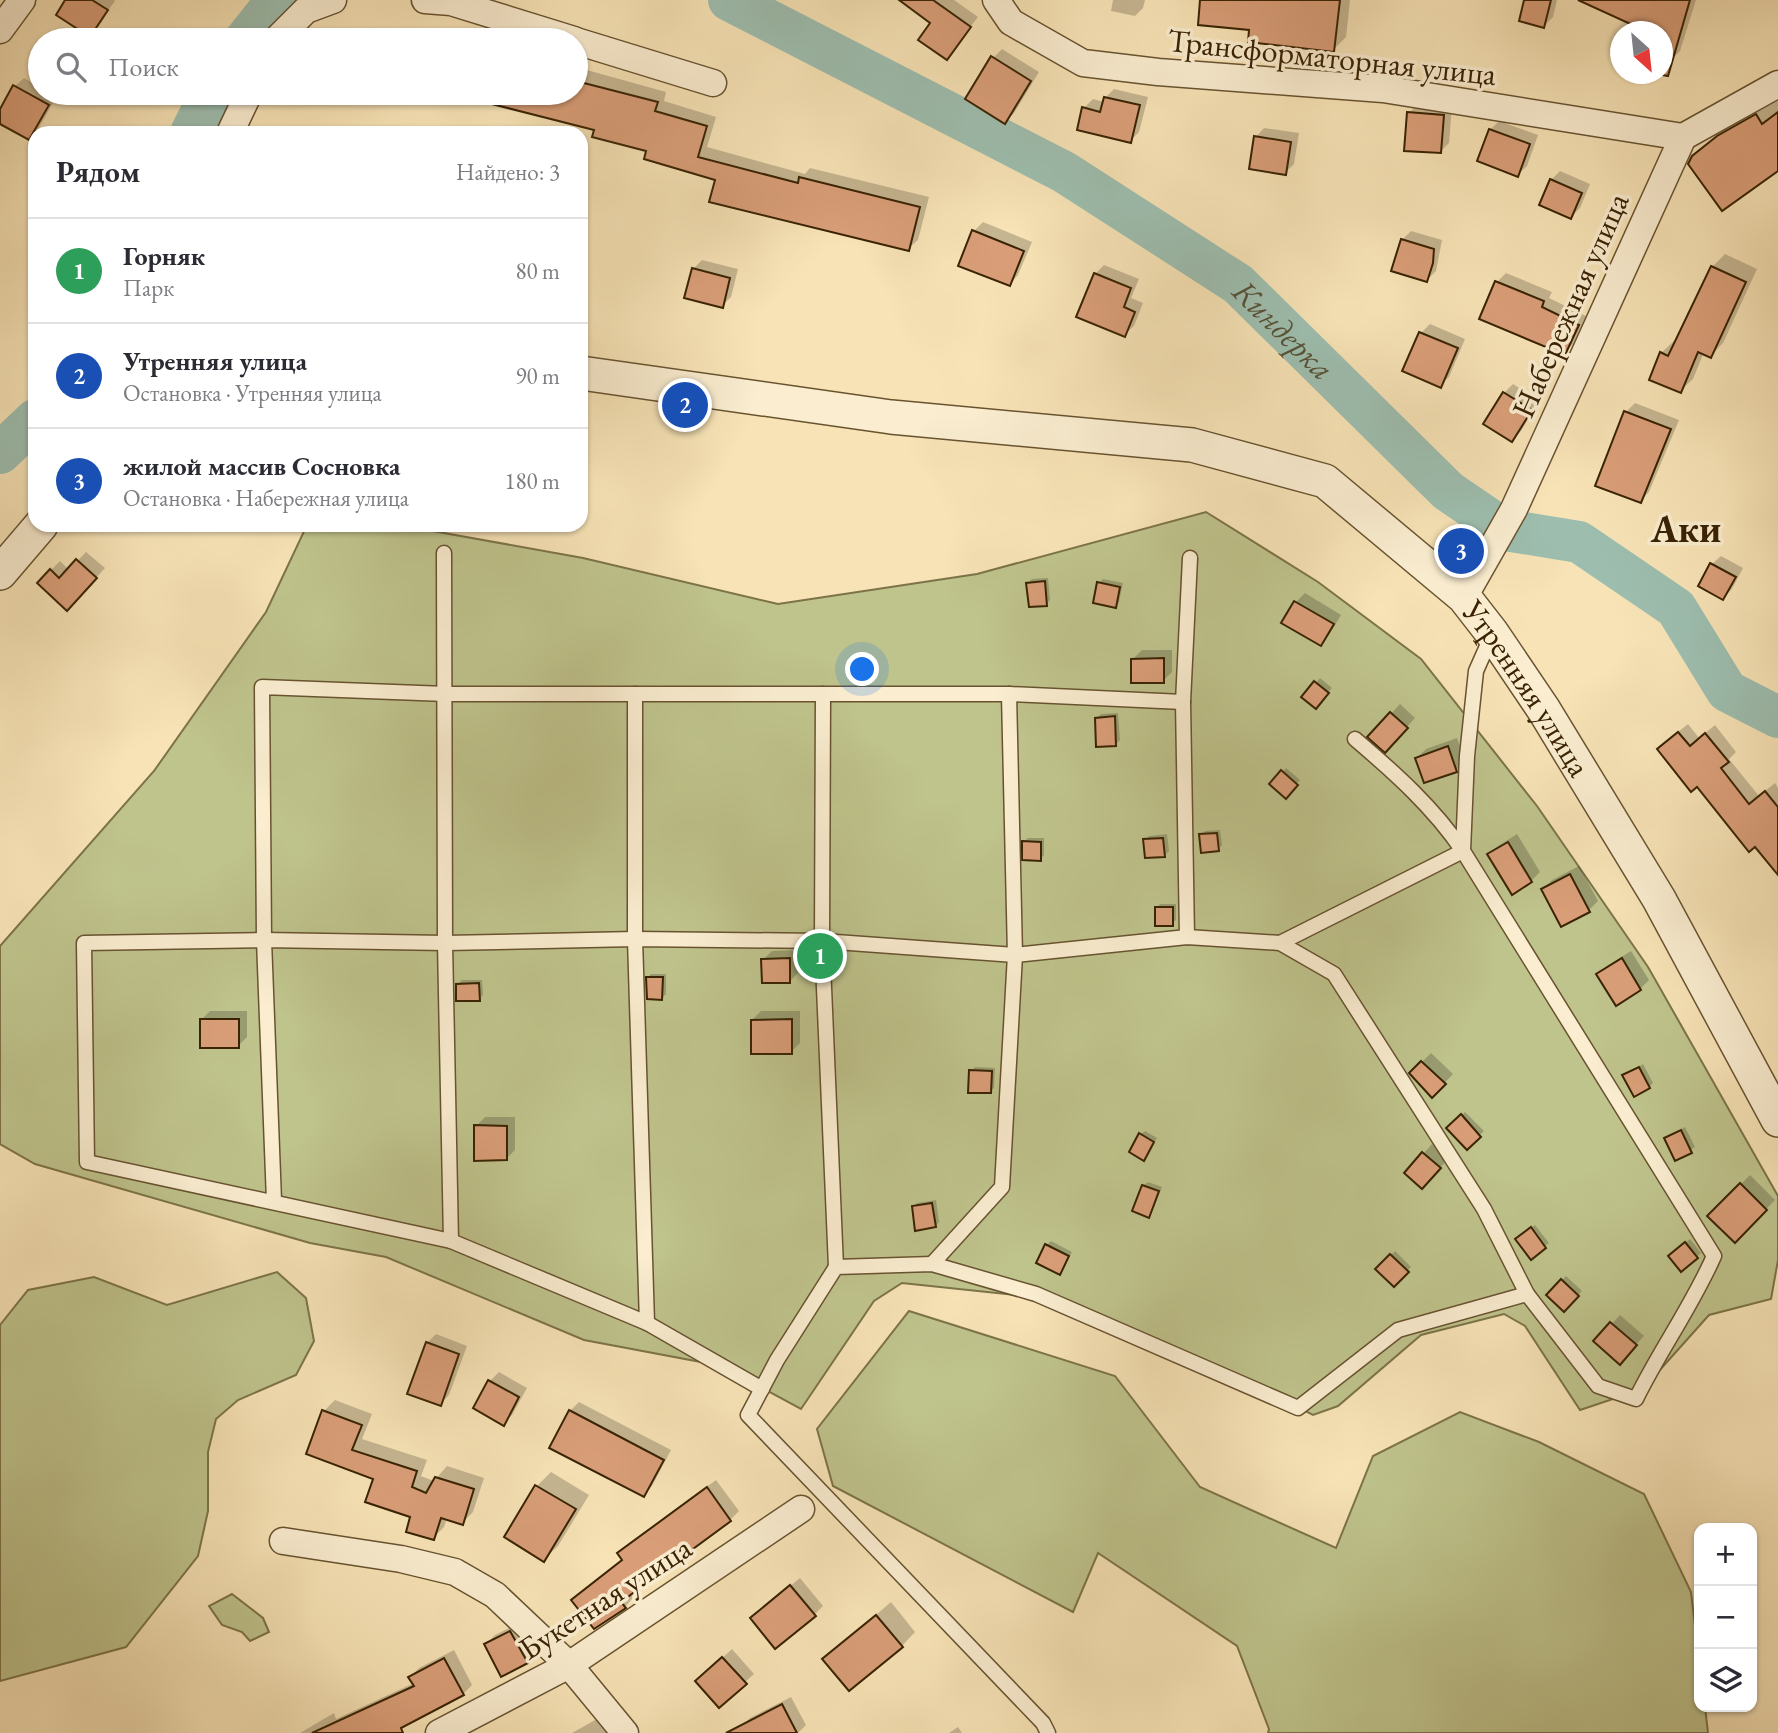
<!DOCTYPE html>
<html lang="ru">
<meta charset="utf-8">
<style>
body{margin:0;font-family:"EB Garamond",serif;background:#f7f7f7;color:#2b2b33}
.controls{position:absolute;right:21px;bottom:21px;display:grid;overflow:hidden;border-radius:14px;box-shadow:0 2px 5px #0004}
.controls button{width:63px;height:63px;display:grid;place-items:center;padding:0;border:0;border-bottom:2px solid #e1e1e2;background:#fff;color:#2b2b33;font:35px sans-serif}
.compass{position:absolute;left:1610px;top:21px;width:63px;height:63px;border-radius:50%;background:#fff;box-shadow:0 2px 5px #0004;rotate:153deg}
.you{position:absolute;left:863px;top:670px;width:24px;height:24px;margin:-18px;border:5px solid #fff;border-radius:50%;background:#1a73e8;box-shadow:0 0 0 10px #1a73e833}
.badge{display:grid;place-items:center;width:46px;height:46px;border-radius:50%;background:#0f766e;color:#fff;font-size:23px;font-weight:700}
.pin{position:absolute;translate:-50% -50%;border:4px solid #fff;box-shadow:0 2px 7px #0006}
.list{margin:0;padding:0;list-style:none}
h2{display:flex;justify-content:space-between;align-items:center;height:91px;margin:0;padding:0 28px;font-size:30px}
h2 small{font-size:23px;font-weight:400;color:#7c7c81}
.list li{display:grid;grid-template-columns:46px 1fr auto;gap:21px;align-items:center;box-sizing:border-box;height:105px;padding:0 28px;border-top:2px solid #e1e1e2}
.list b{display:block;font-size:26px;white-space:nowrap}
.list p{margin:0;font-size:23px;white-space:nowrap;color:#7c7c81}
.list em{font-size:23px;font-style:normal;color:#7c7c81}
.icon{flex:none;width:38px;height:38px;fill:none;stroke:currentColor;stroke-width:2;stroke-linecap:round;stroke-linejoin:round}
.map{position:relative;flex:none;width:1778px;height:1733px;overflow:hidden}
.search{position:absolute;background:#fff;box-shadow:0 2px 5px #0004;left:28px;top:28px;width:560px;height:77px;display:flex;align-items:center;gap:18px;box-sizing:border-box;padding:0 24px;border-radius:38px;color:#7c7c81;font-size:26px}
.panel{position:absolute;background:#fff;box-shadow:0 2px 5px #0004;left:28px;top:126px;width:560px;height:406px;border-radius:21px}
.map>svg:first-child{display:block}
</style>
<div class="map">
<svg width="1778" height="1733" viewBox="0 0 1778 1733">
<rect width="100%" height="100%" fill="#f7e3b6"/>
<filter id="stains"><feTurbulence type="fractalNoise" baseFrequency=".00286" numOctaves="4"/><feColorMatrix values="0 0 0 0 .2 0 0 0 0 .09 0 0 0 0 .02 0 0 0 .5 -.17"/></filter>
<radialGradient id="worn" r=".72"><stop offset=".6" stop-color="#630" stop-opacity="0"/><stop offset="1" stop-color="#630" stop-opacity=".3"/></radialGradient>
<g fill="#bfc38c" stroke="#7c7348" stroke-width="2">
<path d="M1206 512 1318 582 1421 659 1537 806 1648 967 1778 1196V1260L1771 1299 1709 1315 1643 1389 1580 1410 1525 1326 1504 1314 1421 1335 1338 1406 1313 1415 1207 1361 1063 1300 902 1283 874 1301 801 1409 722 1366 584 1340 386 1257 310 1243 35 1164 0 1144V946L154 771 266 612 307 525 405 526 583 558 778 604 977 574Z"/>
<path d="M277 1272 306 1298 314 1341 296 1375 238 1400 216 1419 208 1452V1511L198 1556 126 1647 0 1681V1325L28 1290 94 1277 167 1305Z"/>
<path d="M909 1311 1115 1376 1200 1487 1336 1548 1373 1456 1460 1412 1539 1442 1644 1494 1691 1592 1699 1660V1707H1705L1708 1733H1268L1269 1729 1237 1646 1098 1553 1073 1612 833 1486 817 1429Z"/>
<path d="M232 1594 263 1618 269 1632 250 1641 242 1632 222 1625 209 1606Z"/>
</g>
<g fill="#0003">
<path d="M67 0H114L115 1 90 35Z"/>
<path d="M902 0H954L978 17 947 58 933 22Z"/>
<path d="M1113 0H1145L1143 8 1135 16 1111 11Z"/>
<path d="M1202 0H1350L1346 37 1333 50 1251 28Z"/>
<path d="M1526 0H1557L1553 17 1544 26Z"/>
<path d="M1665 0H1696L1680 51 1671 60 1662 32H1642L1645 21Z"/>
<path d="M412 35 437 40H406Z"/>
<path d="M331 37 348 40H328Z"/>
<path d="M1002 49 1039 72 1014 113 1005 122 993 58Z"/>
<path d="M576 67 666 92 664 101 716 117 707 147 805 174 810 168 929 197 918 240 908 249 717 179 596 129 457 93H576Z"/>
<path d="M24 78 40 87V93H51L57 96 38 129 29 138 0 122V113L15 86Z"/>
<path d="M1114 89 1148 97 1139 132 1130 141 1084 108 1093 99 1104 102 1105 98Z"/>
<path d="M99 93H130L119 105Z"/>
<path d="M1775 97 1778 102V169L1693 157 1737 118Z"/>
<path d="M1418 104 1452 106 1449 143 1440 152 1409 113Z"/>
<path d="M1499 121 1538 135 1527 166 1518 174 1490 130Z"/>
<path d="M1264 128 1299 133 1294 164 1285 173 1256 137Z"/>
<path d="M1560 171 1590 184 1580 208 1571 217 1551 180Z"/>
<path d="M983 222 1032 242 1018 275 1010 284 974 231Z"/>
<path d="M1411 231 1442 240 1436 271 1427 280 1402 240Z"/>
<path d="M1725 254 1757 269 1723 343 1711 355 1704 352 1693 379 1680 391 1661 353 1674 341 1677 342 1712 267Z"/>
<path d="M702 260 738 269 731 297 722 306 693 269Z"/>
<path d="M1104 265 1139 279 1131 298 1143 303 1134 326 1125 334 1095 274Z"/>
<path d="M1506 273 1552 292 1549 298 1586 316 1573 344 1564 353 1497 282Z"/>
<path d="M1430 324 1465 339 1449 377 1440 385 1421 333Z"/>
<path d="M1513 384 1539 400 1521 431 1512 440 1504 393Z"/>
<path d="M1635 403 1679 420 1649 492 1640 501 1626 412Z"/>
<path d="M86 552 105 568 76 600 51 570 60 561 69 570Z"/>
<path d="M1721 556 1743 568 1732 589 1723 598 1712 564Z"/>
<path d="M1048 578 1050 600 1046 604 1028 583 1032 579Z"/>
<path d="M1103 579 1123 583 1119 602 1115 606 1099 583Z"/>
<path d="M1305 593 1341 615 1329 635 1320 644 1296 602Z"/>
<path d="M1142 650H1172V672L1163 681 1133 659Z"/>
<path d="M1320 678 1332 688 1319 703 1304 696Z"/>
<path d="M1400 704 1415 718 1394 741 1370 737Z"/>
<path d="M1118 713 1120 740 1116 744 1097 718 1101 714Z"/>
<path d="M1688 724 1699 738 1715 725 1736 752 1729 759 1759 796 1775 783 1778 788V873L1668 740Z"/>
<path d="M1457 738 1465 762 1456 770 1417 758 1426 749Z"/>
<path d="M1286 768 1300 780 1286 796 1272 784Z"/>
<path d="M1220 830 1222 845 1218 849 1201 835 1205 831Z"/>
<path d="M1167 834 1169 851 1165 855 1145 840 1149 836Z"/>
<path d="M1517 834 1540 872 1531 881 1489 854 1498 846Z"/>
<path d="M1028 838H1044V855L1040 859 1024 842Z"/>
<path d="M1579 866 1598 901 1589 910 1544 889 1552 880Z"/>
<path d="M1160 904H1176V920L1172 924 1156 908Z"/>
<path d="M798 950 799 972 790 981 763 960 772 951Z"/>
<path d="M1631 951 1649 980 1640 989 1598 974 1607 966Z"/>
<path d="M651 974H666V994L662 998 648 977Z"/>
<path d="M462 980H482L483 995 479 999 458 984Z"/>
<path d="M210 1011H247V1037L238 1046 201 1020Z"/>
<path d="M761 1011H800V1043L791 1052 752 1020Z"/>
<path d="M1431 1053 1453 1074 1432 1096 1411 1073Z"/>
<path d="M1643 1064 1653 1083 1649 1087 1625 1075Z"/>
<path d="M975 1067 995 1068 994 1088 990 1091 971 1071Z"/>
<path d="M1465 1112 1484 1131 1467 1147 1449 1128Z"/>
<path d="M485 1117H515V1150L506 1159 476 1126Z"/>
<path d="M1685 1127 1695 1147 1676 1159 1666 1138Z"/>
<path d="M1145 1131 1157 1138 1147 1155 1141 1134Z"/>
<path d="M1432 1144 1448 1159 1431 1178 1406 1173Z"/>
<path d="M1750 1175 1775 1200 1735 1241 1709 1216Z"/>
<path d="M1148 1182 1162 1187 1152 1212 1149 1215 1134 1210 1144 1185Z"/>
<path d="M936 1200 939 1222 935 1226 913 1207 917 1203Z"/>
<path d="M1535 1225 1549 1243 1531 1257 1521 1235Z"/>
<path d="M1690 1239 1701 1253 1697 1257 1674 1252Z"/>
<path d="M1051 1241 1072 1252 1060 1273 1047 1245Z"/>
<path d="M1395 1251 1411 1267 1394 1284 1378 1269Z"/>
<path d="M1566 1276 1582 1291 1564 1310 1548 1295Z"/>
<path d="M1620 1315 1644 1336 1628 1353 1612 1324Z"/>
<path d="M436 1334 467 1346 449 1395 440 1404 427 1343Z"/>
<path d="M499 1372 527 1388 512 1415 503 1423 490 1381Z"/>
<path d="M335 1400 372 1414 362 1439 427 1460 421 1476 434 1481 447 1466 484 1478 473 1512 462 1523 447 1518 444 1527 433 1538 375 1478 308 1453 324 1411Z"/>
<path d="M579 1402 671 1450 652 1486 644 1495 570 1411Z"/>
<path d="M551 1472 589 1495 558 1546 544 1559 506 1536 537 1486Z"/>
<path d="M716 1480 739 1511 730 1520 630 1593 633 1598 625 1607 573 1600 624 1559 619 1553 628 1544Z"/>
<path d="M800 1578 823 1606 814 1615 761 1610Z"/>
<path d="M891 1602 915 1632 902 1646 825 1659Z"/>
<path d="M519 1623 535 1653 527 1662 486 1644 495 1635Z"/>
<path d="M732 1649 754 1674 745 1682 706 1673Z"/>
<path d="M454 1650 472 1685 463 1694 388 1733H300L334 1713 336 1719 414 1683 410 1677 419 1668Z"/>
<path d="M791 1697 806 1725 798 1733H745L741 1727 750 1718Z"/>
<path d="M604 1715 614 1733H572Z"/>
<path d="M958 1727 962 1733H949Z"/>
</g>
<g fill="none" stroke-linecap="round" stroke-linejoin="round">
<g stroke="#9dbeaf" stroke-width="42">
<path id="s1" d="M729 0 1064 172 1238 284 1448 491 1505 530 1579 542 1676 608 1727 691 1778 717"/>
<path d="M245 40 277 0"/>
<path d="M191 133 211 93"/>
<path d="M0 453 35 420"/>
</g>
</g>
<g fill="#d99e78" stroke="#392303" stroke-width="2">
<path d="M65 0H92L108 10 90 37 56 15Z"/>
<path d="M899 0H933L971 27 947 60 918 40 930 23Z"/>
<path d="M1200 0H1340L1334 52 1248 42 1249 30 1198 25Z"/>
<path d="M1524 0H1551L1544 28 1519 21Z"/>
<path d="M1578 0H1690L1668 76 1662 75V32H1648Z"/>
<path d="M991 56 1031 81 1005 124 965 99Z"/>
<path d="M576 81 658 102 655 111 707 126 698 157 798 183 799 177 920 207 909 251 709 202 715 180 644 159 646 151 592 137 594 130 476 100 477 93H576Z"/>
<path d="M13 85 49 105 29 140 0 124V109Z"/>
<path d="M1104 97 1140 105 1131 143 1077 130 1082 107 1100 112Z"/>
<path d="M1407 112 1444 115 1441 153 1404 151Z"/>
<path d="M1778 112V171L1722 211 1688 164 1692 156 1717 136 1756 114 1762 124Z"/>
<path d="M1489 129 1530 144 1518 177 1477 161Z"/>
<path d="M1254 136 1291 142 1286 175 1249 169Z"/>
<path d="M1550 179 1582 193 1571 219 1539 205Z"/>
<path d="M972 230 1024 251 1010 286 958 266Z"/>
<path d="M1401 239 1434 249 1433 263 1427 282 1391 271Z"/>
<path d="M1711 266 1746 282 1711 358 1698 352 1681 393 1649 380 1660 352 1668 356Z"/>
<path d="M692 268 730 278 723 308 684 298Z"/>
<path d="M1094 273 1131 288 1124 307 1135 312 1125 337 1076 317Z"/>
<path d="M1495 281 1544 301 1542 307 1579 325 1565 355 1479 319Z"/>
<path d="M1419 332 1458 348 1441 388 1402 371Z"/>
<path d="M1503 392 1532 410 1512 442 1483 424Z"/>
<path d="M1624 411 1671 429 1641 503 1595 486Z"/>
<path d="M76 559 97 578 67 611 37 583 50 569 59 578Z"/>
<path d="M1710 563 1736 577 1723 600 1698 586Z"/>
<path d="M1045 581 1047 606 1029 607 1026 583Z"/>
<path d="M1097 582 1120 587 1116 608 1093 603Z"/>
<path d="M1294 601 1334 624 1321 646 1281 623Z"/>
<path d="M1164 658V683H1131V659Z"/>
<path d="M1314 681 1329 693 1316 709 1301 697Z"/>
<path d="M1390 712 1408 728 1385 753 1367 737Z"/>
<path d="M1115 716 1116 746 1096 747 1095 718Z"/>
<path d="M1678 732 1690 746 1705 733 1729 762 1721 768 1749 804 1765 791 1778 807V875L1755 847 1749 852 1697 787 1691 792 1657 749Z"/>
<path d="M1448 746 1457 772 1424 783 1415 758Z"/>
<path d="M1281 770 1298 785 1286 799 1269 784Z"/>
<path d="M1217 833 1219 851 1201 853 1199 834Z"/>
<path d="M1163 838 1165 857 1145 858 1143 839Z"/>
<path d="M1022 841 1041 842V861L1022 860Z"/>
<path d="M1508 842 1532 882 1512 895 1487 854Z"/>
<path d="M1570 874 1590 912 1561 927 1541 889Z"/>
<rect x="1155" y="907" width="18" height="19"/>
<path d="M790 958V983H762L761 959Z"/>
<path d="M1622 958 1641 990 1616 1006 1596 974Z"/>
<path d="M646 977H663L662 1000 647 999Z"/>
<path d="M479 983 480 1001H456V984Z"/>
<rect x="200" y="1019" width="39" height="29"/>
<path d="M792 1019V1054H751V1020Z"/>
<path d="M1421 1061 1446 1084 1432 1098 1409 1073Z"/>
<path d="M1639 1067 1650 1088 1634 1097 1622 1075Z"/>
<path d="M969 1070 992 1071 991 1093H968Z"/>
<path d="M1461 1114 1481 1137 1467 1150 1446 1128Z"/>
<path d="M474 1125 507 1126V1160L474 1161Z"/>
<path d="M1681 1130 1692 1153 1675 1161 1664 1138Z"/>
<path d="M1139 1133 1154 1142 1144 1161 1129 1152Z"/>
<path d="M1422 1152 1441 1168 1422 1189 1404 1173Z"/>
<path d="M1740 1183 1767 1210 1735 1243 1707 1216Z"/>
<path d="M1142 1185 1159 1191 1149 1218 1132 1211Z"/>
<path d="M932 1203 936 1227 915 1231 912 1206Z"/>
<path d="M1531 1227 1546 1248 1531 1260 1515 1239Z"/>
<path d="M1685 1242 1698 1258 1681 1272 1668 1256Z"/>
<path d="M1045 1244 1069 1256 1060 1275 1036 1263Z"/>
<path d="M1390 1254 1409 1272 1394 1287 1375 1269Z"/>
<path d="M1561 1279 1579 1296 1564 1312 1546 1295Z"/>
<path d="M1610 1322 1637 1345 1620 1365 1593 1341Z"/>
<path d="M426 1342 459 1354 441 1406 407 1394Z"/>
<path d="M488 1380 519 1397 504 1426 473 1408Z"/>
<path d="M322 1410 362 1425 352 1450 417 1471 412 1487 426 1493 435 1477 474 1489 463 1525 441 1518 434 1540 406 1532 410 1517 365 1502 373 1479 306 1454Z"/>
<path d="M569 1410 664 1460 644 1497 549 1448Z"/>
<path d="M535 1485 576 1509 544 1562 504 1537Z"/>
<path d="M707 1487 731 1521 621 1602 626 1608 594 1629 571 1600 622 1560 617 1553Z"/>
<path d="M790 1585 816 1616 775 1649 750 1618Z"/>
<path d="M876 1615 903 1647 849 1691 822 1659Z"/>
<path d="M510 1631 528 1663 501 1677 484 1644Z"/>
<path d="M722 1657 747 1684 719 1708 695 1681Z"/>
<path d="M444 1658 464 1695 401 1728 403 1733H312L414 1686 408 1677Z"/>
<path d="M782 1704 797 1733H726Z"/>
</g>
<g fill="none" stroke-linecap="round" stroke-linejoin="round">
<g stroke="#685330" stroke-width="17">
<g id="service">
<path d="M444 553 445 943 451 1241"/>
<path d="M635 694V939L647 1323"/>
<path d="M823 694 822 941 836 1267"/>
<path d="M1183 702 1190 558"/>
<path d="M1280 943 1463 851C1434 808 1395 773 1355 739"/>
<path d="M274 1201 264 940 262 687 446 694H1009L1183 702 1187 937"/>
<path d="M932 1264 1002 1187 1015 955 1009 694"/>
<path d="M762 1389 647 1323 451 1241 87 1162 84 943 264 940 445 943 635 939 822 941 1015 955 1187 937 1280 943 1334 974 1484 1209 1527 1294 1598 1386 1636 1399C1660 1350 1692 1306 1714 1256L1463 851 1467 756 1476 671 1492 635"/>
<path d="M1048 1733 1043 1723 748 1415 777 1360 836 1267 932 1264 1036 1294 1298 1408 1398 1330 1527 1294"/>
</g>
</g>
<g stroke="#685330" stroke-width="29">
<g id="minor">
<path d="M425 0 451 2 574 40"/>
<path d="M996 0 1011 22 1083 63 1158 72 1383 89 1683 137"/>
<path d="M0 30 22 0"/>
<path d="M276 40 306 10 333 0"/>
<path d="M576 41 713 83"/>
<path d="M230 133 249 93"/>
<path d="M1464 597 1514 509 1683 137 1778 84"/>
<path d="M283 1541 401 1559 455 1572 495 1595 569 1665 625 1733"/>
<path d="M439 1733 569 1665 801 1509"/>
</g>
</g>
<g stroke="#685330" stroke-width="36">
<g id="tertiary">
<path id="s2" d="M581 373 891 417 1192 445 1325 481 1464 597 1492 633 1544 710 1659 899 1778 1120"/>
<path d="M0 573 41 525"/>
</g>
</g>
<use href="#service" stroke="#faedd0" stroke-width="14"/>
<use href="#minor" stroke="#faedd0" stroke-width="26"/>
<use href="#tertiary" stroke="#faedd0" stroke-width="33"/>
</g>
<g text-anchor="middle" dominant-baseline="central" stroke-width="7" stroke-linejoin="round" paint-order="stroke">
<g font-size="32" fill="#392303" stroke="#faedd0">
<text transform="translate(1332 57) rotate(6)">Трансформаторная улица</text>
<text transform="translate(1570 305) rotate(-66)">Набережная улица</text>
<text stroke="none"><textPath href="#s2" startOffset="1045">Утренняя улица</textPath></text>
<text transform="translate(605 1598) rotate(-33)">Букетная улица</text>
</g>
<g font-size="33" font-style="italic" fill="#575237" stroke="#faedd0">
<text stroke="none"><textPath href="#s1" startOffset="648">Киндерка</textPath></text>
</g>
<g font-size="38" font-weight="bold" fill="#392303" stroke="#faedd0">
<text x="1686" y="528">Аки</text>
</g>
</g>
<rect width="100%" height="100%" filter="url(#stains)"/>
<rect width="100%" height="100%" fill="url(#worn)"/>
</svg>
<div class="controls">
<button>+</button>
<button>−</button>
<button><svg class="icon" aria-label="layers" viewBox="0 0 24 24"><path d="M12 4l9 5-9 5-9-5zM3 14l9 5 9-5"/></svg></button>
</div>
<svg class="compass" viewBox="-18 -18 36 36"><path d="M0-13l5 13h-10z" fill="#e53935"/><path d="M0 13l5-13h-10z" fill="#7c7c81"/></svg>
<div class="you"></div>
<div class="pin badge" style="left:820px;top:956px;background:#2e9e5b">1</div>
<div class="pin badge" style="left:685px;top:405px;background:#1a4fb4">2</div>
<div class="pin badge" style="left:1461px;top:551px;background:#1a4fb4">3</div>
<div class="search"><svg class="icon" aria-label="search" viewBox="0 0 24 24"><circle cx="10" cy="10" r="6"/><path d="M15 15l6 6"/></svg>Поиск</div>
<section class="panel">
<h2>Рядом<small>Найдено: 3</small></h2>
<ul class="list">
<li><span class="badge" style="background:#2e9e5b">1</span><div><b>Горняк</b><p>Парк</p></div><em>80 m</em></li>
<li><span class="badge" style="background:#1a4fb4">2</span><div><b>Утренняя улица</b><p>Остановка · Утренняя улица</p></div><em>90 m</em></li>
<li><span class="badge" style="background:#1a4fb4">3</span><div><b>жилой массив Сосновка</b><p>Остановка · Набережная улица</p></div><em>180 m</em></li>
</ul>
</section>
</div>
